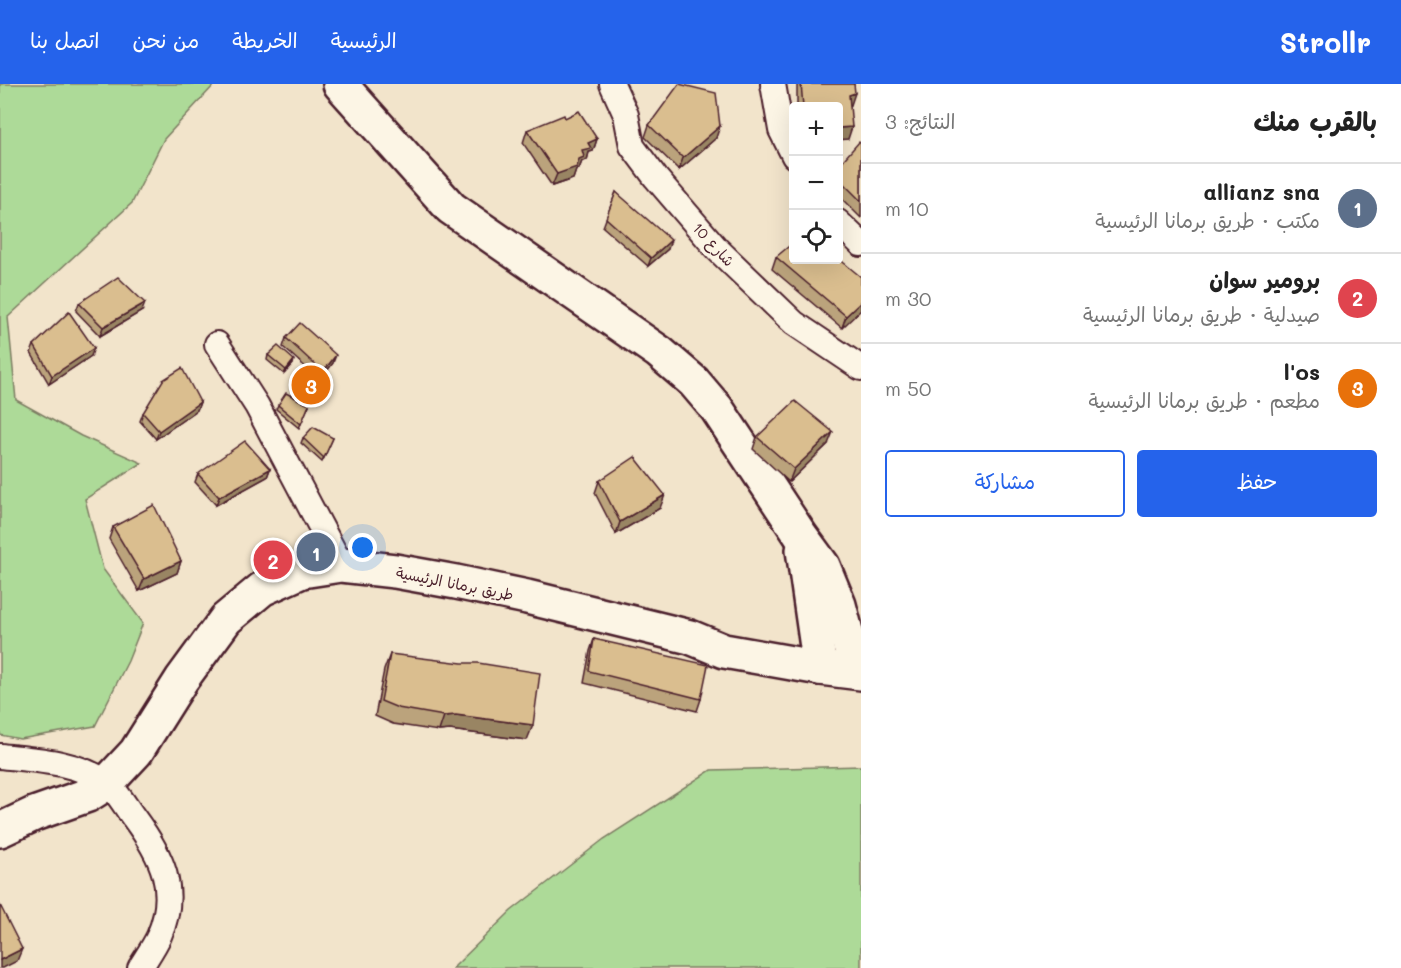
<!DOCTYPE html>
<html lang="ar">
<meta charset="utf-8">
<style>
body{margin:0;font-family:Mali,"Playpen Sans Arabic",sans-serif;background:#f6f6f6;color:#222;direction:rtl}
.controls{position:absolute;right:18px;top:18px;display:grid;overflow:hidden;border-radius:6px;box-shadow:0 6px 24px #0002}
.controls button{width:54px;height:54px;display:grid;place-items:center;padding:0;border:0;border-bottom:2px solid #e0e0e0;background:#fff;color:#222;font:30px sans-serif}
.you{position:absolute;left:363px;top:464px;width:21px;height:21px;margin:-15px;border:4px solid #fff;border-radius:50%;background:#1a73e8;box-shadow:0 0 0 9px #1a73e833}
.badge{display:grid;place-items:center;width:39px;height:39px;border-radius:50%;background:#2563eb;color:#fff;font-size:20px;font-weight:700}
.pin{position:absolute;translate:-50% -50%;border:3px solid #fff;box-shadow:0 2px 6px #0006}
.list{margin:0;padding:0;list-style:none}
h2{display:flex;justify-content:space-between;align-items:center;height:78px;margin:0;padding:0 24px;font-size:26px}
h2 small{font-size:20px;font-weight:400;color:#767676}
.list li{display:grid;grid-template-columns:39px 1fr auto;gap:18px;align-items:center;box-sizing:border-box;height:90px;padding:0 24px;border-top:2px solid #e0e0e0}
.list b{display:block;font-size:22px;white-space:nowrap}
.list p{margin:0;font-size:20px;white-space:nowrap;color:#767676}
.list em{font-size:20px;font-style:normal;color:#767676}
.actions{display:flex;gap:12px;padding:18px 24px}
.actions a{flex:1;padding:14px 0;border:2px solid #2563eb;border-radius:6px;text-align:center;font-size:21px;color:#2563eb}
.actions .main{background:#2563eb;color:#fff}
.icon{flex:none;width:33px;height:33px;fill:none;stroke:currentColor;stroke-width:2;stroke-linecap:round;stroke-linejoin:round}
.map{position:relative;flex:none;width:861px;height:884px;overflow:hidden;direction:ltr}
header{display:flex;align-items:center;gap:36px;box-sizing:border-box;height:84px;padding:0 30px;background:#2563eb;color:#fff}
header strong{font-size:28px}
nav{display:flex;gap:33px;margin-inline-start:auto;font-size:21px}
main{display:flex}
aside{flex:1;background:#fff}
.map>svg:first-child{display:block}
</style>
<header>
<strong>Strollr</strong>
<nav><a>الرئيسية</a><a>الخريطة</a><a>من نحن</a><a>اتصل بنا</a></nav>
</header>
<main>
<aside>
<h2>بالقرب منك<small>النتائج: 3</small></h2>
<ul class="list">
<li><span class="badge" style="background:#5c6f8a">1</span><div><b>allianz sna</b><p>مكتب · طريق برمانا الرئيسية</p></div><em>10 m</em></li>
<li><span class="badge" style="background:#e0444e">2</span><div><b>برومير سوان</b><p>صيدلية · طريق برمانا الرئيسية</p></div><em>30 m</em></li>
<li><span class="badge" style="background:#e8710a">3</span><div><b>l'os</b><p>مطعم · طريق برمانا الرئيسية</p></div><em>50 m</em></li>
</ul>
<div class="actions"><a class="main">حفظ</a><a>مشاركة</a></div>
</aside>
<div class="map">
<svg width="861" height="884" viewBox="0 0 861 884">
<rect width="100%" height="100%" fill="#f2e4cb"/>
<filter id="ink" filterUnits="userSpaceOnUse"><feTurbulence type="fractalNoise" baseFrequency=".0167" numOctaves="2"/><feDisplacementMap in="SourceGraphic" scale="12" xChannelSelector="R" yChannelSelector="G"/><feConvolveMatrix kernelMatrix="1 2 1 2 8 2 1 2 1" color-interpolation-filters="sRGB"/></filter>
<g filter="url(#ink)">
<g fill="#adda98" stroke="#7c7c62" stroke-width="1.5">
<path d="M0 0H215L164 55 132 119 8 233 16 316 81 352 142 379 85 415 103 485 143 539 128 577 95 642 20 655 0 651Z"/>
<path d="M861 682V884H453L511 827 604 755 711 686Z"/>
</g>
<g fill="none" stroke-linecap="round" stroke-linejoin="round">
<g stroke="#4a1f2b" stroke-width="28">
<g id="minor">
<path d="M612 0 626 31 632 62 656 94 717 165 794 239 861 284"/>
<path d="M773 0 781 46 794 72"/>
<path d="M838 138 861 160"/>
<path d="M217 260 257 322 341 481"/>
<path d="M0 672C36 676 74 677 106 698 115 704 127 725 134 734 162 772 179 806 159 852 154 863 146 874 140 884"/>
</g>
</g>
<g stroke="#4a1f2b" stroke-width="38">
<g id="secondary">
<path d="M340 0 451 124 659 268 694 298 717 325 801 452 823 482 839 521 852 570 851 587"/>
<path d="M803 466 820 584"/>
<path d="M0 746 34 730 88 711 107 699 136 668 182 595 226 535 262 505 302 487 341 481 395 487 456 498 527 513 690 553 724 567 820 584 861 589"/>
</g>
</g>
<use href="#minor" stroke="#fcf5e5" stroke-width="24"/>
<use href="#secondary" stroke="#fcf5e5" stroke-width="33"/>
</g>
<g fill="#bba37b" stroke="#4a1f2b" stroke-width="1.5">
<path d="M797 0H854L851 21 850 22 848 55 838 22H797Z"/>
<path d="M565 34 597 55 593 67 589 68 587 76 582 77 579 85 576 86 573 95 552 102 523 59 527 46Z"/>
<path d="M649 41 716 54 679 86 645 53Z"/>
<path d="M861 60V134L838 111V82Z"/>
<path d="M616 108 668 165 648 182 603 143Z"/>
<path d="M776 173 861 193 842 244 772 185Z"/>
<path d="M79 219 142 227 100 252 76 227Z"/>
<path d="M286 254 333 279 320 296 283 263Z"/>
<path d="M34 261 91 272 49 300 31 269Z"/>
<path d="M268 271 293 280 284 290 267 276Z"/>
<path d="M200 318 197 326 156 355 140 337 143 329Z"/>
<path d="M278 321H309L299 344 276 325Z"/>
<path d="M757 353 828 360 789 398 753 365Z"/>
<path d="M303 354H333L322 378 301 359Z"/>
<path d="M270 385 267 393 216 421 195 398 198 390Z"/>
<path d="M599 397 660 424 616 450 595 409Z"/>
<path d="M113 443 181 477 177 489 139 507 109 455Z"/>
<path d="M594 555 701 615 697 627 584 599 590 567Z"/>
<path d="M390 570 527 656 450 646 439 647 393 640 375 632 384 586Z"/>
</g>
<g fill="#998564" stroke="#4a1f2b" stroke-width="1.5">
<path d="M855 9 851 21 844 23 849 11Z"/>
<path d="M720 42 716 54 679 86 683 74Z"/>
<path d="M852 43 848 55 838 56V44Z"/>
<path d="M597 55 593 67 589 68 587 76 582 77 579 85 576 86 573 95 552 102 557 90 588 59Z"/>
<path d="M671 156 668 165 648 182 651 174Z"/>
<path d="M861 218V226L842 244 846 232Z"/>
<path d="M145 219 142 227 100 252 103 243Z"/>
<path d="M94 264 91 272 49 300 52 292Z"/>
<path d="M336 271 333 279 320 296 323 288Z"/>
<path d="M294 276 293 280 284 290 286 286Z"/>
<path d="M200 318 197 326 156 355 159 347Z"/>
<path d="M833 348 828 360 789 398 794 385Z"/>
<path d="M270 385 267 393 216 421 219 413Z"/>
<path d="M665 411 660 424 616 450 620 438Z"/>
<path d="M181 477 177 489 139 507 144 495Z"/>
<path d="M456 631 533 641 527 656 450 646 439 647 444 632Z"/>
<path d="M22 865 17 877 3 884H0V876Z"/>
</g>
<g fill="#dabe8f" stroke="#4a1f2b" stroke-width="1.5">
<path d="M679 0 716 9 720 42 683 74 649 41Z"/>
<path d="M801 0H854L855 9 849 11 852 43 838 44V22H803Z"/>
<path d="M579 27 597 55 588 59 591 64 582 66 584 73 579 75 577 83 557 90 527 46 564 31 565 34Z"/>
<path d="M859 58 861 60V117L838 94V82Z"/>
<path d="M616 108 671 156 651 174 606 134Z"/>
<path d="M794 158V176H838V174L861 193V218L846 232 776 173Z"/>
<path d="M118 193 145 219 103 243 79 219Z"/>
<path d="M69 228 94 264 52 292 34 261Z"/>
<path d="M300 239 336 271 323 288 286 254Z"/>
<path d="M278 262 294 276 286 286 268 271Z"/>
<path d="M182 284 200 318 159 347 143 329 163 296Z"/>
<path d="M286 309 309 321 301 340 278 321Z"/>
<path d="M795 317 833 348 794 385 757 353Z"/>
<path d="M313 343 333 354 324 374 303 354Z"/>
<path d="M245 357 270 385 219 413 198 390Z"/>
<path d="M635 373 665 411 620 438 599 397Z"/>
<path d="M154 421 181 477 144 495 113 443Z"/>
<path d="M594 555 708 581 701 615 589 587Z"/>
<path d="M390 570 462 579H478L540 589 533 641 456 631 444 632 398 624 381 617Z"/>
<path d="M0 821 22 865 0 876Z"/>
</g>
</g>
<g text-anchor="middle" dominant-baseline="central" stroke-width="6" stroke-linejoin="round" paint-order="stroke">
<g font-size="15" fill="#4a1f2b" stroke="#fcf5e5">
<text transform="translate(714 160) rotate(47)">شارع 10</text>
<text transform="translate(455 499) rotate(11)">طريق برمانا الرئيسية</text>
</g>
</g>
</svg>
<div class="controls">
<button>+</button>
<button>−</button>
<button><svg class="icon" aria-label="locate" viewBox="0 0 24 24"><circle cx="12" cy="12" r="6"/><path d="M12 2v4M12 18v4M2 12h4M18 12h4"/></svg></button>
</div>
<div class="you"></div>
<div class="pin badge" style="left:316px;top:468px;background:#5c6f8a">1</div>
<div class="pin badge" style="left:273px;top:476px;background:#e0444e">2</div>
<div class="pin badge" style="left:311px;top:301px;background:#e8710a">3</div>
</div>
</main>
